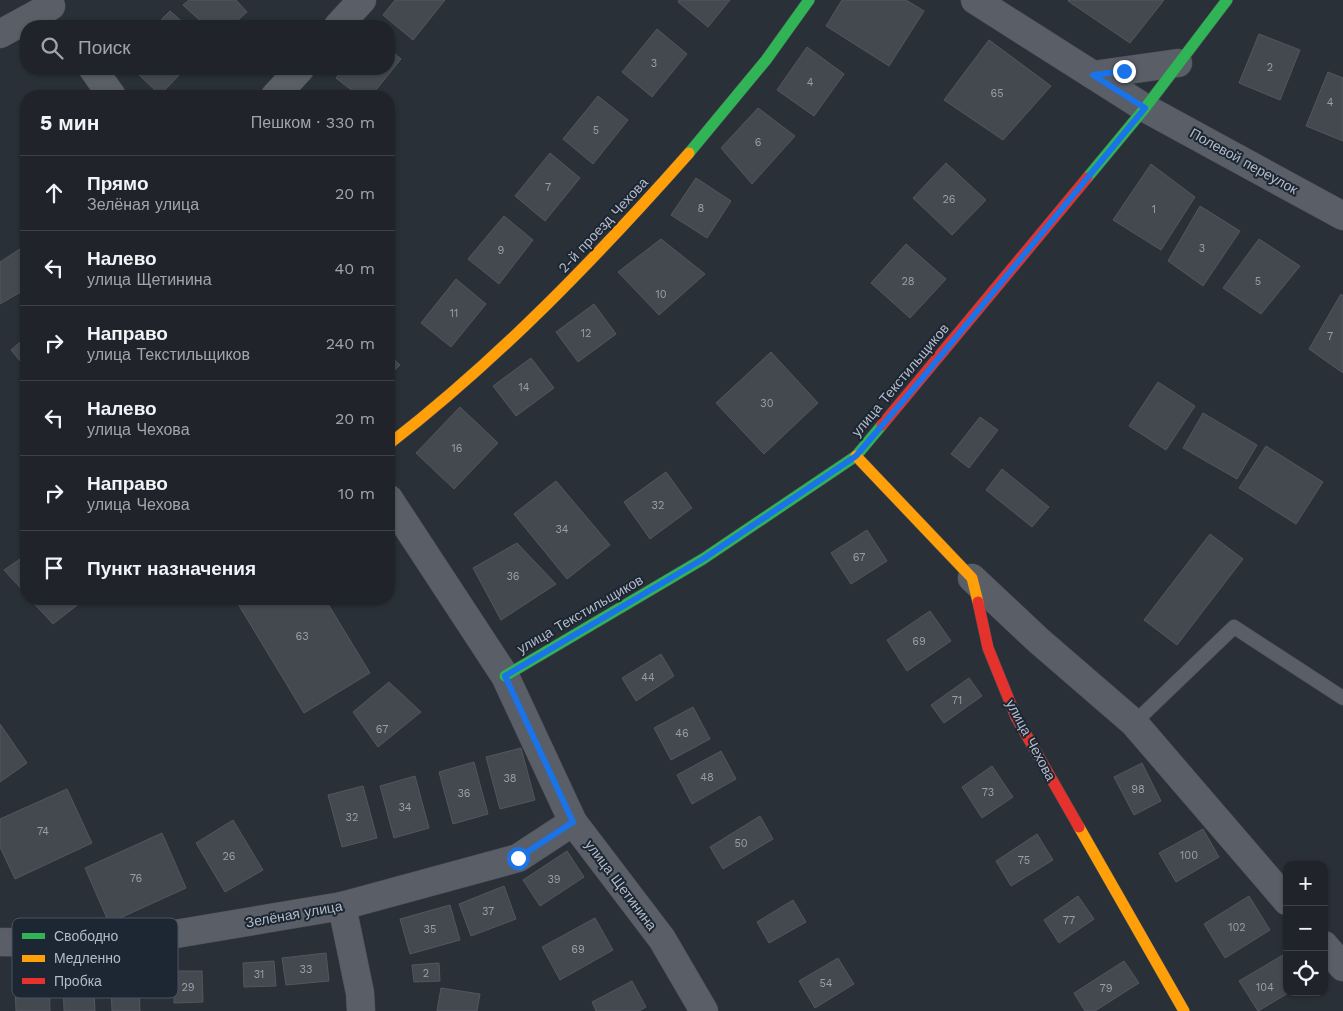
<!DOCTYPE html>
<html lang="ru">
<meta charset="utf-8">
<style>
body{margin:0;font-family:"Work Sans",sans-serif;background:#282c32;color:#f1f3f6}
.controls{position:absolute;right:15px;bottom:15px;display:grid;overflow:hidden;border-radius:10px;box-shadow:0 1px 4px #0004}
.controls button{width:45px;height:45px;display:grid;place-items:center;padding:0;border:0;border-bottom:1px solid #3d4147;background:#20242a;color:#f1f3f6;font:25px sans-serif}
.stop{position:absolute;width:15px;height:15px;margin:-11px;border:4px solid #1a73e8;border-radius:50%;background:#fff}
.stop.end{background:#1a73e8;border-color:#fff;box-shadow:0 1px 5px #0008}
.list{margin:0;padding:0;list-style:none}
h2{display:flex;justify-content:space-between;align-items:center;height:65px;margin:0;padding:0 20px;font-size:21px}
h2 small{font-size:16px;font-weight:400;color:#a2a4a8}
.list li{display:grid;grid-template-columns:32px 1fr auto;gap:15px;align-items:center;box-sizing:border-box;height:75px;padding:0 20px;border-top:1px solid #3d4147}
.list b{display:block;font-size:19px;white-space:nowrap}
.list p{margin:0;font-size:16px;white-space:nowrap;color:#a2a4a8}
.list em{font-size:16px;font-style:normal;color:#a2a4a8}
.icon{flex:none;width:28px;height:28px;fill:none;stroke:currentColor;stroke-width:2;stroke-linecap:round;stroke-linejoin:round}
.map{position:relative;flex:none;width:1343px;height:1011px;overflow:hidden}
.search{position:absolute;background:#20242a;box-shadow:0 1px 4px #0004;left:20px;top:20px;width:375px;height:55px;display:flex;align-items:center;gap:12px;box-sizing:border-box;padding:0 18px;border-radius:20px;color:#a2a4a8;font-size:19px}
.panel{position:absolute;background:#20242a;box-shadow:0 1px 4px #0004;left:20px;top:90px;width:375px;height:515px;border-radius:20px}
.map>svg:first-child{display:block}
</style>
<div class="map">
<svg width="1343" height="1011" viewBox="0 0 1343 1011">
<rect width="100%" height="100%" fill="#2a3038"/>
<g fill="#444950" stroke="#52575f">
<path d="M189 0H236L247 12 231 26H206L183 5Z"/>
<path d="M395 0H445L413 40 383 15Z"/>
<path d="M679 0H730L708 27 678 2Z"/>
<path d="M842 0H906L924 11 889 66 826 26Z"/>
<path d="M1069 0H1164L1130 43 1068 1Z"/>
<path d="M170 11 187 26H155Z"/>
<path d="M657 29 687 54 652 97 622 72Z"/>
<path d="M1259 34 1300 50 1280 100 1239 83Z"/>
<path d="M989 40 1051 86 1003 140 944 100Z"/>
<path d="M807 47 844 74 814 116 777 90Z"/>
<path d="M389 49 401 59 371 96H359L336 78 343 69H389Z"/>
<path d="M133 69H185L160 95Z"/>
<path d="M1328 72 1343 78V141L1306 126Z"/>
<path d="M598 96 628 120 593 164 563 139Z"/>
<path d="M758 108 795 136 752 184 721 148Z"/>
<path d="M550 153 580 178 545 221 515 196Z"/>
<path d="M946 163 986 200 952 235 913 198Z"/>
<path d="M1151 164 1195 197 1161 250 1113 220Z"/>
<path d="M696 178 731 201 707 238 671 215Z"/>
<path d="M1200 206 1240 231 1203 286 1168 261Z"/>
<path d="M504 216 533 240 499 284 468 259Z"/>
<path d="M661 239 705 274 659 315 618 272Z"/>
<path d="M1259 239 1300 266 1261 314 1223 288Z"/>
<path d="M906 244 946 279 910 318 871 283Z"/>
<path d="M26 245V289L0 304V262Z"/>
<path d="M456 279 486 304 451 347 421 323Z"/>
<path d="M1341 294 1343 296V373L1309 349Z"/>
<path d="M594 304 616 334 578 362 556 332Z"/>
<path d="M26 337V368L11 350Z"/>
<path d="M771 352 818 403 764 454 716 403Z"/>
<path d="M389 355 400 365 389 375Z"/>
<path d="M531 358 554 388 516 416 493 386Z"/>
<path d="M1158 382 1195 406 1166 450 1129 426Z"/>
<path d="M460 407 498 443 454 489 416 453Z"/>
<path d="M1203 413 1257 445 1237 479 1183 448Z"/>
<path d="M980 417 998 430 969 468 951 454Z"/>
<path d="M1266 446 1323 482 1296 524 1239 488Z"/>
<path d="M1002 469 1049 507 1032 527 986 490Z"/>
<path d="M666 472 692 508 650 539 624 502Z"/>
<path d="M556 481 610 545 567 579 514 514Z"/>
<path d="M867 530 887 561 851 584 831 553Z"/>
<path d="M1210 534 1243 559 1177 645 1144 620Z"/>
<path d="M517 543 556 584 501 620 473 568Z"/>
<path d="M26 555V594L4 570Z"/>
<path d="M30 599H85L53 624Z"/>
<path d="M235 599H325L370 673 304 713Z"/>
<path d="M930 611 951 641 907 671 887 640Z"/>
<path d="M661 654 674 676 636 701 622 678Z"/>
<path d="M969 678 982 696 944 723 931 705Z"/>
<path d="M389 682 421 712 378 747 353 712Z"/>
<path d="M693 707 710 739 671 760 654 728Z"/>
<path d="M0 724 27 763 0 782Z"/>
<path d="M521 748 535 800 500 809 486 757Z"/>
<path d="M721 751 736 779 692 804 677 775Z"/>
<path d="M474 762 488 814 453 824 439 772Z"/>
<path d="M1142 763 1161 801 1134 815 1114 777Z"/>
<path d="M992 766 1013 797 982 818 962 787Z"/>
<path d="M415 776 429 828 394 838 380 786Z"/>
<path d="M363 786 377 838 342 847 328 795Z"/>
<path d="M67 789 92 843 15 879 0 847V819Z"/>
<path d="M760 816 773 839 723 869 710 847Z"/>
<path d="M233 820 263 870 225 892 196 843Z"/>
<path d="M1203 829 1219 857 1176 882 1159 853Z"/>
<path d="M162 833 186 888 109 923 85 868Z"/>
<path d="M1037 834 1053 860 1011 886 996 861Z"/>
<path d="M567 851 584 877 540 906 523 880Z"/>
<path d="M504 886 516 919 471 936 459 904Z"/>
<path d="M1078 896 1094 919 1059 943 1044 920Z"/>
<path d="M1249 896 1270 930 1225 958 1204 924Z"/>
<path d="M793 900 806 922 769 943 757 922Z"/>
<path d="M450 905 460 940 410 954 400 919Z"/>
<path d="M595 918 613 950 560 980 542 947Z"/>
<path d="M326 953 329 981 286 985 282 958Z"/>
<path d="M1283 955 1287 961V992H1290L1258 1011 1239 981Z"/>
<path d="M838 958 854 984 815 1008 799 981Z"/>
<path d="M274 961 276 986 244 987 243 963Z"/>
<path d="M1124 961 1139 983 1095 1011H1085L1074 993Z"/>
<path d="M439 963 440 981 414 982 412 965Z"/>
<path d="M174 971H202L203 1002 174 1003Z"/>
<path d="M93 975 95 1011H64L63 977Z"/>
<path d="M49 981 50 1011H16L15 983Z"/>
<path d="M632 981 646 1007 639 1011H596L592 1002Z"/>
<path d="M139 985 140 1011H112L111 986Z"/>
<path d="M441 988 480 994 477 1011H437Z"/>
</g>
<g fill="none" stroke-linecap="round" stroke-linejoin="round">
<g stroke="#484c53" stroke-width="15">
<path id="lane" d="M1134 723 1234 627 1343 698"/>
</g>
<g stroke="#484c53" stroke-width="29">
<g id="street">
<path d="M975 0 1145 108 1343 216"/>
<path d="M338 26 362 0"/>
<path d="M0 34 51 6"/>
<path d="M93 69 112 96"/>
<path d="M1093 75 1178 63"/>
<path d="M275 96 300 69"/>
<path d="M389 499 505 676 573 822 662 939 704 1011"/>
<path d="M972 578 1038 640 1134 723 1287 901"/>
<path d="M342 906 360 993 361 1011"/>
<path d="M0 942 116 944 342 906 518 858 573 822"/>
<path d="M1324 945 1343 967"/>
</g>
</g>
<g stroke="#484c53" stroke-width="12">
<g id="fast">
<path d="M689 153 766 60 809 0"/>
<path d="M1087 178 1145 108 1227 0"/>
<path d="M505 676 703 559 856 456 882 425"/>
</g>
</g>
<g stroke="#484c53" stroke-width="12">
<g id="slow">
<path d="M389 444C500 358 597 257 689 153"/>
<path d="M856 456 972 578 978 602"/>
<path d="M1079 827 1184 1011"/>
</g>
</g>
<g stroke="#484c53" stroke-width="12">
<g id="jam">
<path d="M882 425 1087 178"/>
<path d="M978 602 988 648 1016 717 1079 827"/>
</g>
</g>
<use href="#lane" stroke="#5a5e66" stroke-width="14"/>
<use href="#street" stroke="#5a5e66" stroke-width="28"/>
<use href="#fast" stroke="#30b455" stroke-width="11"/>
<use href="#slow" stroke="#ff9f0a" stroke-width="11"/>
<use href="#jam" stroke="#e5322d" stroke-width="11"/>
</g>
<g fill="none" stroke-linecap="round" stroke-linejoin="round">
<path stroke="#1a73e8" stroke-width="6" d="M518 858 573 822 505 676 703 559 856 456 919 382 1145 108 1093 75 1124 71"/>
</g>
<g text-anchor="middle" dominant-baseline="central" stroke-width="4" stroke-linejoin="round" paint-order="stroke">
<g font-size="11" fill="#989fab">
<text x="654" y="63">3</text>
<text x="1270" y="67">2</text>
<text x="810" y="82">4</text>
<text x="997" y="93">65</text>
<text x="1330" y="102">4</text>
<text x="596" y="130">5</text>
<text x="758" y="142">6</text>
<text x="548" y="187">7</text>
<text x="949" y="199">26</text>
<text x="701" y="208">8</text>
<text x="1154" y="209">1</text>
<text x="1202" y="248">3</text>
<text x="501" y="250">9</text>
<text x="908" y="281">28</text>
<text x="1258" y="281">5</text>
<text x="661" y="294">10</text>
<text x="454" y="313">11</text>
<text x="586" y="333">12</text>
<text x="1330" y="336">7</text>
<text x="524" y="387">14</text>
<text x="767" y="403">30</text>
<text x="457" y="448">16</text>
<text x="658" y="505">32</text>
<text x="562" y="529">34</text>
<text x="859" y="557">67</text>
<text x="513" y="576">36</text>
<text x="302" y="636">63</text>
<text x="919" y="641">69</text>
<text x="648" y="677">44</text>
<text x="957" y="700">71</text>
<text x="382" y="729">67</text>
<text x="682" y="733">46</text>
<text x="707" y="777">48</text>
<text x="510" y="778">38</text>
<text x="1138" y="789">98</text>
<text x="988" y="792">73</text>
<text x="464" y="793">36</text>
<text x="405" y="807">34</text>
<text x="352" y="817">32</text>
<text x="43" y="831">74</text>
<text x="741" y="843">50</text>
<text x="1189" y="855">100</text>
<text x="229" y="856">26</text>
<text x="1024" y="860">75</text>
<text x="136" y="878">76</text>
<text x="554" y="879">39</text>
<text x="488" y="911">37</text>
<text x="1069" y="920">77</text>
<text x="1237" y="927">102</text>
<text x="430" y="929">35</text>
<text x="578" y="949">69</text>
<text x="306" y="969">33</text>
<text x="426" y="973">2</text>
<text x="259" y="974">31</text>
<text x="826" y="983">54</text>
<text x="188" y="987">29</text>
<text x="1265" y="987">104</text>
<text x="1106" y="988">79</text>
</g>
<g font-size="14" fill="#b4bcc9" stroke="#1d2633">
<text transform="translate(1244 161) rotate(29)">Полевой переулок</text>
<text transform="translate(603 225) rotate(-47)">2-й проезд Чехова</text>
<text transform="translate(900 380) rotate(-50)">улица Текстильщиков</text>
<text transform="translate(580 614) rotate(-30)">улица Текстильщиков</text>
<text transform="translate(1031 740) rotate(62)">улица Чехова</text>
<text transform="translate(621 885) rotate(53)">улица Щетинина</text>
<text transform="translate(294 914) rotate(-10)">Зелёная улица</text>
</g>
</g>
<rect x="12" y="918" width="166" height="80" rx="8" fill="#1d2633" stroke="#4a5360" stroke-width="1"/>
<rect x="22" y="933" width="23" height="6" fill="#30b455"/>
<rect x="22" y="955" width="23" height="7" fill="#ff9f0a"/>
<rect x="22" y="978" width="23" height="6" fill="#e5322d"/>
<g font-size="14" fill="#b4bcc9">
<text x="54" y="941">Свободно</text>
<text x="54" y="963">Медленно</text>
<text x="54" y="986">Пробка</text>
</g>
</svg>
<div class="controls">
<button>+</button>
<button>−</button>
<button><svg class="icon" aria-label="locate" viewBox="0 0 24 24"><circle cx="12" cy="12" r="6"/><path d="M12 2v4M12 18v4M2 12h4M18 12h4"/></svg></button>
</div>
<div class="stop" style="left:518px;top:858px"></div>
<div class="stop end" style="left:1124px;top:71px"></div>
<div class="search"><svg class="icon" aria-label="search" viewBox="0 0 24 24"><circle cx="10" cy="10" r="6"/><path d="M15 15l6 6"/></svg>Поиск</div>
<section class="panel">
<h2>5 мин<small>Пешком · 330 m</small></h2>
<ul class="list">
<li><svg class="icon" aria-label="ahead" viewBox="0 0 24 24"><path d="M12 20V5M6 11l6-6 6 6"/></svg><div><b>Прямо</b><p>Зелёная улица</p></div><em>20 m</em></li>
<li><svg class="icon" aria-label="left" viewBox="0 0 24 24"><path d="M17 20v-9H6M10 6l-5 5 5 5"/></svg><div><b>Налево</b><p>улица Щетинина</p></div><em>40 m</em></li>
<li><svg class="icon" aria-label="right" viewBox="0 0 24 24"><path d="M7 20v-9h11M14 6l5 5-5 5"/></svg><div><b>Направо</b><p>улица Текстильщиков</p></div><em>240 m</em></li>
<li><svg class="icon" aria-label="left" viewBox="0 0 24 24"><path d="M17 20v-9H6M10 6l-5 5 5 5"/></svg><div><b>Налево</b><p>улица Чехова</p></div><em>20 m</em></li>
<li><svg class="icon" aria-label="right" viewBox="0 0 24 24"><path d="M7 20v-9h11M14 6l5 5-5 5"/></svg><div><b>Направо</b><p>улица Чехова</p></div><em>10 m</em></li>
<li><svg class="icon" aria-label="arrive" viewBox="0 0 24 24"><path d="M6 21V4h12l-3 4 3 4H6"/></svg><div><b>Пункт назначения</b></div></li>
</ul>
</section>
</div>
